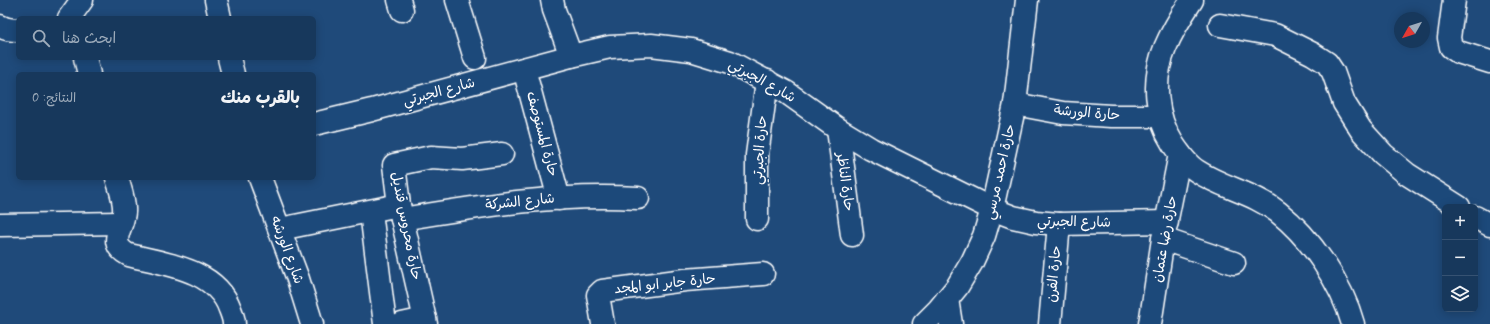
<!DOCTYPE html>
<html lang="ar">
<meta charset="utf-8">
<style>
body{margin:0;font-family:Mynerve,"Playpen Sans Arabic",sans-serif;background:#203f62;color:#f1f3f6;direction:rtl}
.controls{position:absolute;right:12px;bottom:12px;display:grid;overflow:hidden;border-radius:6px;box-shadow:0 2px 10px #0003}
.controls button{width:36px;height:36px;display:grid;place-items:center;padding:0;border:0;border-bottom:1px solid #365272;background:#17385c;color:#f1f3f6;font:20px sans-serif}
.compass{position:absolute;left:1394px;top:12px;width:36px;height:36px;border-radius:50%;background:#17385c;box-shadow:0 2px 10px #0003;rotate:231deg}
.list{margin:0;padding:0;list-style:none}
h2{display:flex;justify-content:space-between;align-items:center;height:52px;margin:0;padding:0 16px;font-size:17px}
h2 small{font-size:13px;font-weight:400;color:#9eacbb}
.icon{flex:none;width:22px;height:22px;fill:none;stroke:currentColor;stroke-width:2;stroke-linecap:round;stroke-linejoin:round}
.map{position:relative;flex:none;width:1490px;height:324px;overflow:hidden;direction:ltr}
.search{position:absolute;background:#17385c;box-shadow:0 2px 10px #0003;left:16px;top:16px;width:300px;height:44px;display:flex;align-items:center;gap:10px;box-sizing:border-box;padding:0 14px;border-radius:6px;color:#9eacbb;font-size:15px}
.panel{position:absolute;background:#17385c;box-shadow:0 2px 10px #0003;left:16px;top:72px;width:300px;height:108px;border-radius:6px;direction:rtl}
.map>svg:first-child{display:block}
</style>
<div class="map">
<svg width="1490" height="324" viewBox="0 0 1490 324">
<rect width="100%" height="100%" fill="#1f4a7a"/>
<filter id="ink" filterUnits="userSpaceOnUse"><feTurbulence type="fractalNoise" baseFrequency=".025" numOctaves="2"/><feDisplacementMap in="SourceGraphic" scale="8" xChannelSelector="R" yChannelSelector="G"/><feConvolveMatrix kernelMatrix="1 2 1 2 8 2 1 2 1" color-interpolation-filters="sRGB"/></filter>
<g filter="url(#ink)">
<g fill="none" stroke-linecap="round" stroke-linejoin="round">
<g stroke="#fff" stroke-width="25">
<g id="street">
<path d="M216 0 220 18"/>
<path d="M399 0 402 10"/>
<path d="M457 0 475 58"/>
<path d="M552 0 554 10 571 56"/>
<path d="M1192 0C1182 15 1172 31 1165 48 1152 79 1155 116 1173 144 1179 153 1187 165 1197 171 1223 188 1254 193 1278 212 1311 238 1342 284 1353 324"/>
<path d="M1454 0 1449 38 1451 47 1458 52 1490 62"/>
<path d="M69 18 82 0"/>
<path d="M1220 25 1275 35 1313 54 1327 63 1333 72 1344 103 1361 130 1383 154 1407 174 1459 207"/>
<path d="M0 26C6 30 11 30 18 30"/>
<path d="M85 58 89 74"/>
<path d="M229 58 233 74"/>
<path d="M524 69 559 199"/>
<path d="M1015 104 1063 113 1111 116H1160"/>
<path d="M314 124 372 110 571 56 610 47 651 45 691 50 730 62 786 92 838 129 871 149 992 209 1013 217 1036 222 1059 224 1167 222"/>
<path d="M838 129 852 235"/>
<path d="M117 178C120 189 125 200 124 212 123 229 106 243 129 255 165 264 216 269 230 309 232 314 234 319 234 324"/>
<path d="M260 178 298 279 312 324"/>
<path d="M371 212 385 324"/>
<path d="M1475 217 1490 225"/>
<path d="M402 219C480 206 559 193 638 198"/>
<path d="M757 219V155L767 81"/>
<path d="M0 225 120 223"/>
<path d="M280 229 399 205"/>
<path d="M1163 239 1234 263"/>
<path d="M947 299 951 324"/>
<path d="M402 324 425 319"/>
<path d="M426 324 399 205 394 165 431 157 462 159 502 154"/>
<path d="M603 324 598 295 602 291 685 280 763 274"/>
<path d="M924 324 939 309 957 287 972 262 984 236 992 209 1015 104 1027 0"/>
<path d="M1050 324 1059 224"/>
<path d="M1150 324 1163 239 1180 154"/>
</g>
</g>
<use href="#street" stroke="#1f4a7a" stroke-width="22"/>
</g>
</g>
<g text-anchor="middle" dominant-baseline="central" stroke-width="3" stroke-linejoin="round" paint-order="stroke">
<g font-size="14" fill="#fff" stroke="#1f4a7a">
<text transform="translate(762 81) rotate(29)">شارع الجبرتي</text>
<text transform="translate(439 92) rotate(-15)">شارع الجبرتي</text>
<text transform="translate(1087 113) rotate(5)">حارة الورشة</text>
<text transform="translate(542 134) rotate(75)">حارة المستوصف</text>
<text transform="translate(760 150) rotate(-86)">حارة الجبرتي</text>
<text transform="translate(1000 172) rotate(-77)">حارة احمد مرسي</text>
<text transform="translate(845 182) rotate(82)">حارة الناظر</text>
<text transform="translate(520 202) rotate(-6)">شارع الشركة</text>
<text transform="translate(1074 222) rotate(1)">شارع الجبرتي</text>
<text transform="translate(406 226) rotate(79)">حارة محروس قنديل</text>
<text transform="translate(1165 239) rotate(-80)">حارة رضا عتمان</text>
<text transform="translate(287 250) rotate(70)">شارع الورشه</text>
<text transform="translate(1054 274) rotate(-85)">حارة الفرن</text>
<text transform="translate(665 284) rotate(-6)">حارة جابر ابو المجد</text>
</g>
</g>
</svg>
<div class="controls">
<button>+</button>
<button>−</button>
<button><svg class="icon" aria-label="layers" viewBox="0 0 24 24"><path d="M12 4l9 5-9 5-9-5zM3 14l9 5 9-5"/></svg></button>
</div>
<svg class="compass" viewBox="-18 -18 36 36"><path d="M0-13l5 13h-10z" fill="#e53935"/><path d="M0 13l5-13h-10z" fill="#9eacbb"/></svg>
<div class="search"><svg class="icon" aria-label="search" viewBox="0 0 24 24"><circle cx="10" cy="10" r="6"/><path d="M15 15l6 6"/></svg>ابحث هنا</div>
<section class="panel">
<h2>بالقرب منك<small>النتائج: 0</small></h2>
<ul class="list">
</ul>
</section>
</div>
